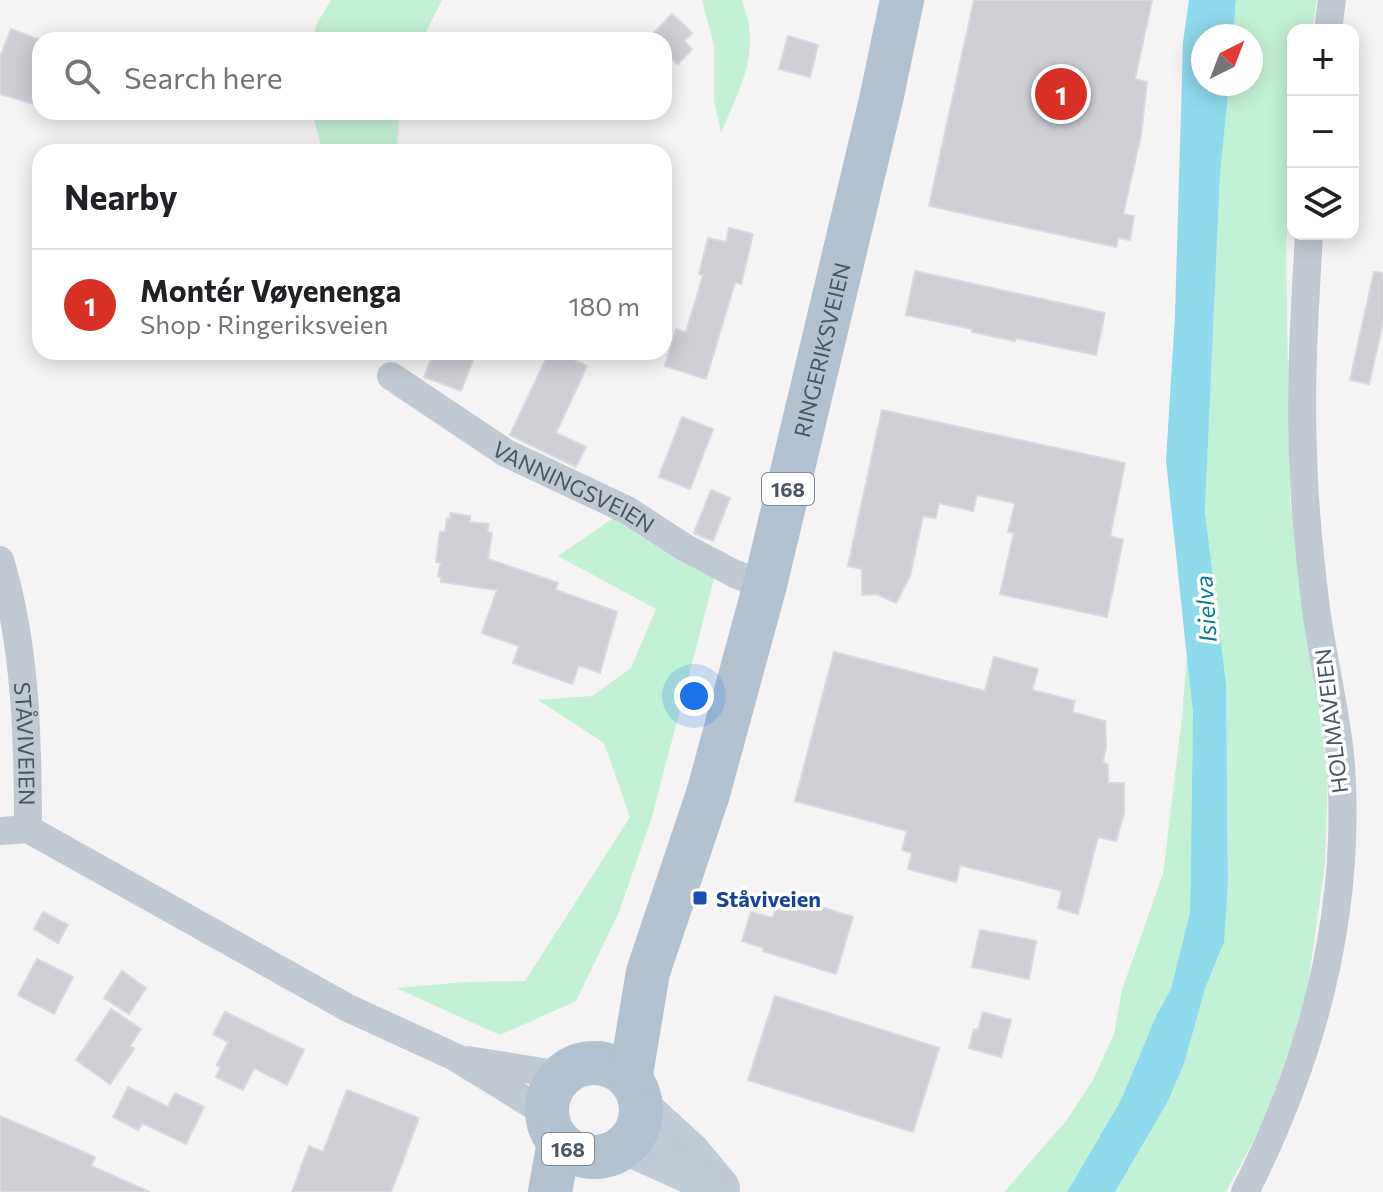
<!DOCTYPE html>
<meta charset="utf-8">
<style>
body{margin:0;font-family:Commissioner,sans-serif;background:#f6f6f6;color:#202124}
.controls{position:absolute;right:24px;top:24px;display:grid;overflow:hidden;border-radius:16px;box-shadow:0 4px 20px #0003}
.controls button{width:72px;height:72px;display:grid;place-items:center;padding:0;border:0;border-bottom:2px solid #e0e0e0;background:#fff;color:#202124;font:40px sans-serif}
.compass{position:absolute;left:1191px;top:24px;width:72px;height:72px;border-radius:50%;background:#fff;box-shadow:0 4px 20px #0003;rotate:42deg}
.you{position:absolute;left:694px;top:696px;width:28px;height:28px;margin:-20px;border:6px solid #fff;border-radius:50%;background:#1a73e8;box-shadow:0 0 0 12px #1a73e833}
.badge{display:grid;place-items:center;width:52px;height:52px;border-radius:50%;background:#d93025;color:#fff;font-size:26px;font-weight:700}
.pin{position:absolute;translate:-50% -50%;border:4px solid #fff;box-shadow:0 2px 8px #0006}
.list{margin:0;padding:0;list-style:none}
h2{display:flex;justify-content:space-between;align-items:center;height:104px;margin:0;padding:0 32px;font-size:34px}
h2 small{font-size:26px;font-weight:400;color:#757577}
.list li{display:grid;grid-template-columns:52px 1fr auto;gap:24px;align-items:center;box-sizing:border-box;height:112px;padding:0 32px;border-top:2px solid #e0e0e0}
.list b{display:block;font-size:30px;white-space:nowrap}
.list p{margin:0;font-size:26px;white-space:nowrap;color:#757577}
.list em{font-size:26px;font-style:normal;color:#757577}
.icon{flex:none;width:44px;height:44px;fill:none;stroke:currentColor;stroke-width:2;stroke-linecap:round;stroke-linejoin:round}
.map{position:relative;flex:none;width:1383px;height:1192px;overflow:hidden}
.search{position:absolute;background:#fff;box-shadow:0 4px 20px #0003;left:32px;top:32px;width:640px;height:88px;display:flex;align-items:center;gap:20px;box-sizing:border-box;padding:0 28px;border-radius:24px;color:#757577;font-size:30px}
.panel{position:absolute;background:#fff;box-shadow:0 4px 20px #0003;left:32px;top:144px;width:640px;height:216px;border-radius:24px}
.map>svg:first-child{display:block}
</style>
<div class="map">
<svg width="1383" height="1192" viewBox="0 0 1383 1192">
<rect width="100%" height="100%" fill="#f5f3f3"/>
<g fill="#c3f1d5">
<path d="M331 0H442L422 40H314L316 25Z"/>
<path d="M702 0H742C762 52 741 85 721 133L714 100V45Z"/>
<path d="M1236 0H1317L1312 30H1293V145L1286 247 1290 499 1328 774 1325 864 1307 991 1295 1034 1263 1123 1226 1192H1115L1167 1103 1184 1064 1205 989 1219 956 1228 883 1226 684 1205 511 1220 175 1229 84H1251V36H1233Z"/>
<path d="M312 112H399L397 152H323Z"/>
<path d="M615 517 715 575 652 817 619 912 576 1001 500 1035 396 988 465 982 525 981 630 817 604 743 538 700 592 696 631 668 656 609 558 556Z"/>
<path d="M1187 653 1193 714 1190 913 1171 989 1156 1016 1121 1100 1067 1192H1004L1066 1121 1093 1080 1114 1034 1122 990 1163 874 1182 718Z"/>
</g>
<path fill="#90daee" d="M1189 0H1236L1233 36H1203V84H1229L1220 175 1205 511 1226 684 1228 883 1224 942 1205 989 1184 1064 1167 1103 1115 1192H1067L1121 1100 1156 1016 1171 989 1190 913 1193 714 1166 460 1175 315 1183 42Z"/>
<g fill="#cdcfd5" stroke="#d7d9de" stroke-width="2">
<path d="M974 0H1152L1135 79 1147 82 1141 135 1123 214 1134 216 1130 240 1118 238 1116 247 929 206Z"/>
<path d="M672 14 692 33 684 41 692 49 678 64 669 56 664 62V40H647Z"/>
<path d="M11 29 40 40V106L0 94V57Z"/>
<path d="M788 36 818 45 810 77 779 69Z"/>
<path d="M729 228 753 234 741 284 735 282 706 379 665 366 676 329 686 332 703 275 699 274 708 238 726 242Z"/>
<path d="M915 271 1105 313 1096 355 1016 338 1015 341 972 332V329L906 315Z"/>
<path d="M1374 272 1383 273V322L1369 384 1350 380Z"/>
<path d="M434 352H476L461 391 424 377Z"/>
<path d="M549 352H557L587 366 556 433 586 447 576 467 510 435Z"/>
<path d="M882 410 1125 463 1110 536 1123 540 1107 617 1000 594 1014 533 1008 532 1015 503 977 495 973 511 939 503 936 518 923 516 910 576 896 603 877 594 862 595V569L848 566Z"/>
<path d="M682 417 713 429 690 489 659 477Z"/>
<path d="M711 490 730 498 713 541 694 533Z"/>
<path d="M451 513 470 516V522L489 524 487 532 492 533 488 559 558 583 556 590 617 612 600 673 579 665 572 684 513 663 519 646 482 633 497 590 441 582V577L438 576 441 563 436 562 440 532H445L447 518 450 519Z"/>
<path d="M834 652 985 691 994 657 1038 669 1032 690 1075 701 1072 712 1105 721 1106 748 1103 762 1108 765V783H1124V813L1116 841 1098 837 1078 914 1058 908 1062 891 960 865 956 882 908 869 912 853 902 850 907 831 795 801Z"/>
<path d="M780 894 853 917 836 974 763 951 764 948 742 941 751 912 773 918Z"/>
<path d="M43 912 68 925 58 943 34 929Z"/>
<path d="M980 930 1036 941 1029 979 972 967Z"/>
<path d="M37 959 73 977 54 1014 18 995Z"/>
<path d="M122 971 146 988 129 1014 104 998Z"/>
<path d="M775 996 939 1048 913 1132 748 1080Z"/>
<path d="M111 1009 141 1029 130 1046 134 1049 110 1084 76 1060Z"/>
<path d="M225 1012 304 1050 287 1085 254 1068 243 1090 216 1077 221 1067 217 1065 228 1042 213 1034Z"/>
<path d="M983 1012 1011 1020 1001 1057 969 1048 974 1029 978 1030Z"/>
<path d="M128 1087 168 1107 175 1093 204 1107 186 1144 142 1123 138 1130 113 1117Z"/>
<path d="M347 1090 419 1118 391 1192H292L309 1146 323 1152Z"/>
<path d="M0 1116 95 1157 91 1166 150 1192H0Z"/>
</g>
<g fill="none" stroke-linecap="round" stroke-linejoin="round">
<g stroke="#c1cad2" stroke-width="28">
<path d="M1328 30 1332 0"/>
<path id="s1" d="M391 376 506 453 627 510 684 547 735 574 765 585"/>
<path id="s2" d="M0 560C26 646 28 740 28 829L348 1008 455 1057 547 1114"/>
<path d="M0 831 28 829"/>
<path d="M468 1060 562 1075"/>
<path d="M1245 1192C1312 1060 1351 915 1341 765 1337 715 1324 665 1317 616 1310 562 1304 506 1303 452 1300 380 1305 306 1309 234"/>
</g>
<g stroke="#c1cbd6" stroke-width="40">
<path d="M641 1107 691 1153 720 1188"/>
<path d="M626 1145 701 1179"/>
</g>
<g stroke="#b3c2d1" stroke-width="44">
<circle cx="594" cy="1110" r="47"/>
<path id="s3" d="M630 1080 648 972 708 794 765 585 881 100 902 0"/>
<path d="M550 1192 559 1142"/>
</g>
</g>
<rect fill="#1a4fb4" stroke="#fff" stroke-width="3" x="692" y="890" width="16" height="16" rx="4"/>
<g text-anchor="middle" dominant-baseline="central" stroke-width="7" stroke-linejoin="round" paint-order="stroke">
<g fill="#fff" stroke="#808990" stroke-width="2">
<rect x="762" y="473" width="52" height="32" rx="6"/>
<rect x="542" y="1133" width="52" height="32" rx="6"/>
</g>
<g font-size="20" font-weight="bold" fill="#4a5661">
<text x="788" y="489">168</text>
<text x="568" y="1149">168</text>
</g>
<g font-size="22" fill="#4a5661" stroke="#fff">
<text stroke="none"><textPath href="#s3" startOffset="756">RINGERIKSVEIEN</textPath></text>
<text stroke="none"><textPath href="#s1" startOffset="214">VANNINGSVEIEN</textPath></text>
<text transform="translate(1331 721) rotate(-97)">HOLMAVEIEN</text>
<text stroke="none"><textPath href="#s2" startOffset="186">STÅVIVEIEN</textPath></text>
</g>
<g font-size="22" font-weight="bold" fill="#164399" stroke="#fff" text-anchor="start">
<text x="716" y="898">Ståviveien</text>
</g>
<g font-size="24" font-style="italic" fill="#0c7c9b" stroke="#fff">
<text transform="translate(1205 609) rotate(-94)">Isielva</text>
</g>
</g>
</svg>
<div class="controls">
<button>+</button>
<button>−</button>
<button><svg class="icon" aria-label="layers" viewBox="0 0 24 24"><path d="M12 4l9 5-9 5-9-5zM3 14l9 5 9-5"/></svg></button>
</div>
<svg class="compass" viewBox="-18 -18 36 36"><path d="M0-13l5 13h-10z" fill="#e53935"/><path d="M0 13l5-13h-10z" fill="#757577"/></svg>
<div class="you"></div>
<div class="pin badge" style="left:1061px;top:94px">1</div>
<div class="search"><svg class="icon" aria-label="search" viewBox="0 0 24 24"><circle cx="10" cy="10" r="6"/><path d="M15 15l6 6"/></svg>Search here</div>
<section class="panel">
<h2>Nearby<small></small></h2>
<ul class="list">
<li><span class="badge">1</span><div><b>Montér Vøyenenga</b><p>Shop · Ringeriksveien</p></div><em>180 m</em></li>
</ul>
</section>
</div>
